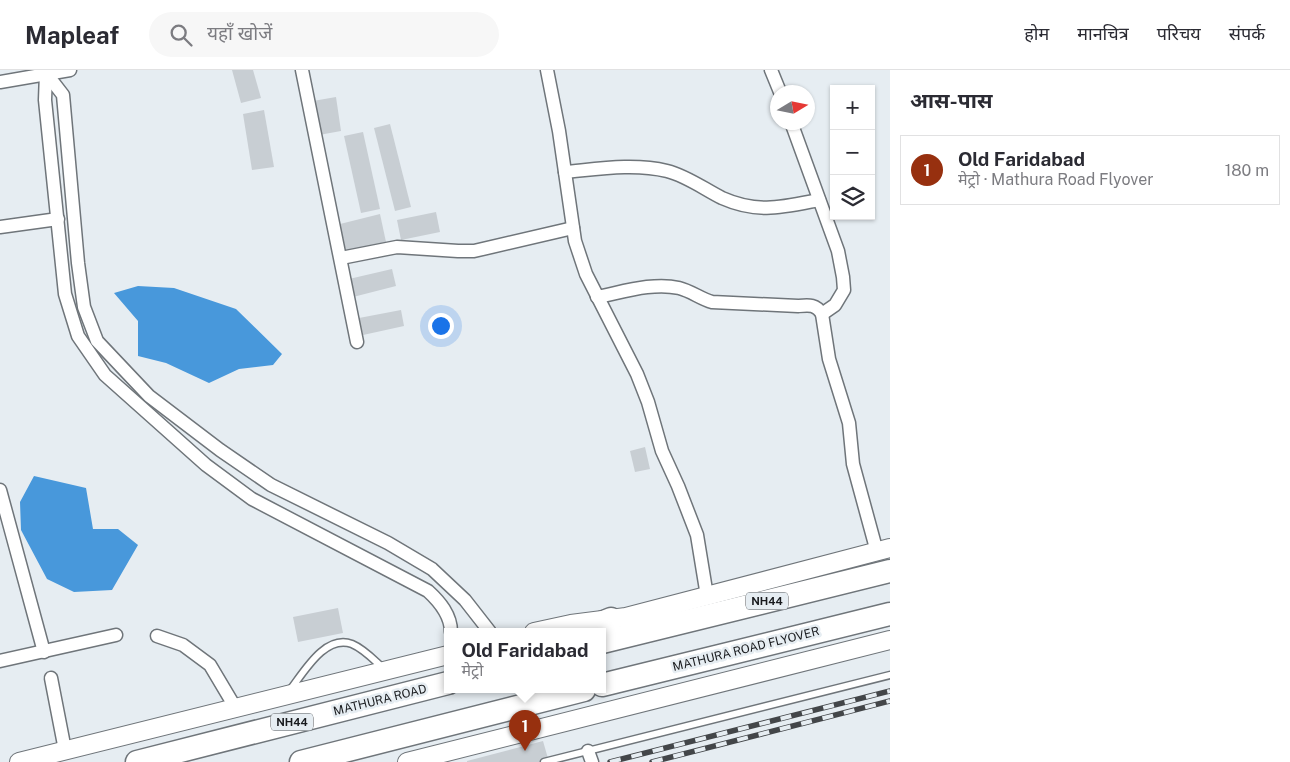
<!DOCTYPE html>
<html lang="hi">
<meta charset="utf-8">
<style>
body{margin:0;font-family:"Public Sans","Noto Sans Devanagari",sans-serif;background:#f7f7f7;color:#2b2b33}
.controls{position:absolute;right:15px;top:15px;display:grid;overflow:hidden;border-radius:0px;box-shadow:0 1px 4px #0004}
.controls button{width:45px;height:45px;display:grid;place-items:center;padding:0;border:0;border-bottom:1px solid #e1e1e2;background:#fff;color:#2b2b33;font:25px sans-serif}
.compass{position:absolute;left:770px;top:15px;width:45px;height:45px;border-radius:50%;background:#fff;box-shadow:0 1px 4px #0004;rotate:80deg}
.you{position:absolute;left:440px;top:255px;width:18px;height:18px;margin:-12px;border:4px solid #fff;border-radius:50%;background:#1a73e8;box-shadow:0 0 0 8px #1a73e833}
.badge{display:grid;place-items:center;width:32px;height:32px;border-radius:50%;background:#97300f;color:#fff;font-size:16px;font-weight:700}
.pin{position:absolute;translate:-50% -41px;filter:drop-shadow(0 1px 2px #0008)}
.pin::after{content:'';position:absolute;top:26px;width:18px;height:15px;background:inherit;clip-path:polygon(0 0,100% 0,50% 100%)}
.popup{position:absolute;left:444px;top:558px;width:162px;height:65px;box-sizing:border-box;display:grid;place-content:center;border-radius:0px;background:#fff;filter:drop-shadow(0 1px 4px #0005);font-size:16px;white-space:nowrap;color:#7c7c81}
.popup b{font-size:19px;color:#2b2b33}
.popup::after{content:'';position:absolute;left:50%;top:100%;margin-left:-10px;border:10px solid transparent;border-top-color:#fff}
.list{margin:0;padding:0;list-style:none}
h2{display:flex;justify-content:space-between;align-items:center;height:65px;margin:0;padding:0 20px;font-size:21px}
h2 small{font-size:16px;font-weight:400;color:#7c7c81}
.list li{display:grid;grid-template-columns:32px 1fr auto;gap:15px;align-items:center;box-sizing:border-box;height:70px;margin:0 10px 10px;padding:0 10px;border:1px solid #e1e1e2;border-radius:0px}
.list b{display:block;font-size:19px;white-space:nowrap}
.list p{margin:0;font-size:16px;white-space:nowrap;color:#7c7c81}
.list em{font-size:16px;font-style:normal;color:#7c7c81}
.icon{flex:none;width:28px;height:28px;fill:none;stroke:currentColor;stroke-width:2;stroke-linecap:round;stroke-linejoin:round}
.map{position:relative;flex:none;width:890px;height:692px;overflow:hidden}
header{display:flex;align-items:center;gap:30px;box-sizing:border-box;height:70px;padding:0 25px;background:#fff;border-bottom:1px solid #e1e1e2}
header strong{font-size:24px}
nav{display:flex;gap:28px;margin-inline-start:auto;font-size:18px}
.search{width:350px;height:45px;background:#f7f7f7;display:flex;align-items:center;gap:12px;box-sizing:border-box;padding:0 18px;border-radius:28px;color:#7c7c81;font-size:19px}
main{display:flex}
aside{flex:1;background:#fff}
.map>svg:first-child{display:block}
</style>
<header>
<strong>Mapleaf</strong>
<div class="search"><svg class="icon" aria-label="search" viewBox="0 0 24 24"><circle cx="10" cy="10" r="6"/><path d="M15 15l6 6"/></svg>यहाँ खोजें</div>
<nav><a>होम</a><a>मानचित्र</a><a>परिचय</a><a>संपर्क</a></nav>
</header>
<main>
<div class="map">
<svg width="890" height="692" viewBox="0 0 890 692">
<rect width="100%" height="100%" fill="#e6edf2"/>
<g fill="#4898db">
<path d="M138 216 174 218 236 239 282 284 273 295 239 299 209 313 166 293 138 286V251L114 223Z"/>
<path d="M34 406 86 418 93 459H118L138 475 112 520 74 522 47 509 21 460 20 432Z"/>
</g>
<g fill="#c8ced3">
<path d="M232 0H253L261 28 241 33Z"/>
<path d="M336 27 341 61 319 65 313 31Z"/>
<path d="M264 40 274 97 252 100 243 44Z"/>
<path d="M390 54 411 137 395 141 374 58Z"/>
<path d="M363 62 380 139 361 143 344 66Z"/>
<path d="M436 142 440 162 401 170 397 150Z"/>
<path d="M380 144 386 172 346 181 340 154Z"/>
<path d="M392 199 396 216 353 227 349 209Z"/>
<path d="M401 240 404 256 363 265 359 248Z"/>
<path d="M645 377 650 399 635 402 630 381Z"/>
<path d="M338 538 343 563 298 572 293 547Z"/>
<path d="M543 671 549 692H467V691Z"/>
</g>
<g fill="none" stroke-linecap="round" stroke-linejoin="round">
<g stroke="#6f757a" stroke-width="9">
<g id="lane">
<path d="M290 620C304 602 325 564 352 574 364 579 374 590 383 598"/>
<path d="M544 692 890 605"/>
</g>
</g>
<g stroke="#6f757a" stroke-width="15">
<g id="street">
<path d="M302 0 357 272"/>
<path d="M547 0 559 61 575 171 586 204 637 304 648 332 662 381 678 416 697 465 707 526"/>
<path d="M771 0 780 22"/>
<path d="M46 3 63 25 78 193 84 237 97 271 149 326 220 380 271 415 388 473 432 499 465 530 490 562"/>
<path d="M46 3 45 30 65 224 78 266 105 305 206 395 252 429 428 521C440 532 451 545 451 562"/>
<path d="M0 12 70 0"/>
<path d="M791 52 838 181 843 207 844 220 835 235 822 244"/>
<path d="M565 102C598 99 634 93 667 101 687 106 704 119 722 128 758 144 783 137 819 130"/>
<path d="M0 157 58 149"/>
<path d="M341 188 397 177 458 181H474L573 158"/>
<path d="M597 227C623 222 653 212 679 218 691 221 701 229 712 232L798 236C809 235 816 234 822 244L829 289 849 353 853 394 877 482"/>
<path d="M0 420 44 582"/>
<path d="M157 566 183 575 210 595 235 637"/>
<path d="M0 591 116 565"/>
<path d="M51 608 65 680"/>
<path d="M588 681 592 692"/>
</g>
</g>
<g stroke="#6f757a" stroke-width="20">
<g id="secondary">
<path d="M534 562 571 554 626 547 890 478"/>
<path d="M19 692 448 585"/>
<path d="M407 692 890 570"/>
</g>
</g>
<g stroke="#6f757a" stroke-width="25">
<g id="highway">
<path d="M579 562 611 549"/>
<path d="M602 572 890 501"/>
<path d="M602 615 890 544"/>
<path d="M137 692 448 613"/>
<path d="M301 692 584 620"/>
</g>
</g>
<use href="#lane" stroke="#fff" stroke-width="6"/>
<use href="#street" stroke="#fff" stroke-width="12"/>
<use href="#secondary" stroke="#fff" stroke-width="18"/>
<use href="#highway" stroke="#fff" stroke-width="22"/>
<g stroke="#434649" stroke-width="5.5">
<g id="rail">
<path d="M610 692 890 621"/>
<path d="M652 692 890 631"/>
</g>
</g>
<use href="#rail" stroke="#e6edf2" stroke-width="4" stroke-dasharray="11" stroke-linecap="butt"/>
</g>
<g text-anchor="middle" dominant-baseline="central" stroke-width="5" stroke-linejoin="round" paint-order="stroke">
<g fill="#e6edf2" stroke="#56595d" stroke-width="1">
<rect x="746" y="522.5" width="42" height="17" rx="4"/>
<rect x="271" y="643.5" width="42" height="17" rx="4"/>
</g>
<g font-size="11" font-weight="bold" fill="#181a1d">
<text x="767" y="531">NH44</text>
<text x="292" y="652">NH44</text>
</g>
<g font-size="12" fill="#181a1d" stroke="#e6edf2">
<text transform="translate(746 579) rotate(-14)">MATHURA ROAD FLYOVER</text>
<text transform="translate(380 630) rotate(-14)">MATHURA ROAD</text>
</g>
</g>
</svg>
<div class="controls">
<button>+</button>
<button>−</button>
<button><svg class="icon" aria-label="layers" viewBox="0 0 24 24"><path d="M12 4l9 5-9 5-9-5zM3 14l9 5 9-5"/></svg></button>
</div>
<svg class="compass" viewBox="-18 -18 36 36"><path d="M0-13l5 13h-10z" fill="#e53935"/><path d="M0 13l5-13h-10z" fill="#7c7c81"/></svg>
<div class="you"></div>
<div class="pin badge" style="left:525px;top:681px">1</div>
<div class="popup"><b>Old Faridabad</b>मेट्रो</div>
</div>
<aside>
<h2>आस-पास<small></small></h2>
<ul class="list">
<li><span class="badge">1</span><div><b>Old Faridabad</b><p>मेट्रो · Mathura Road Flyover</p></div><em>180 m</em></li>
</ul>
</aside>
</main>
